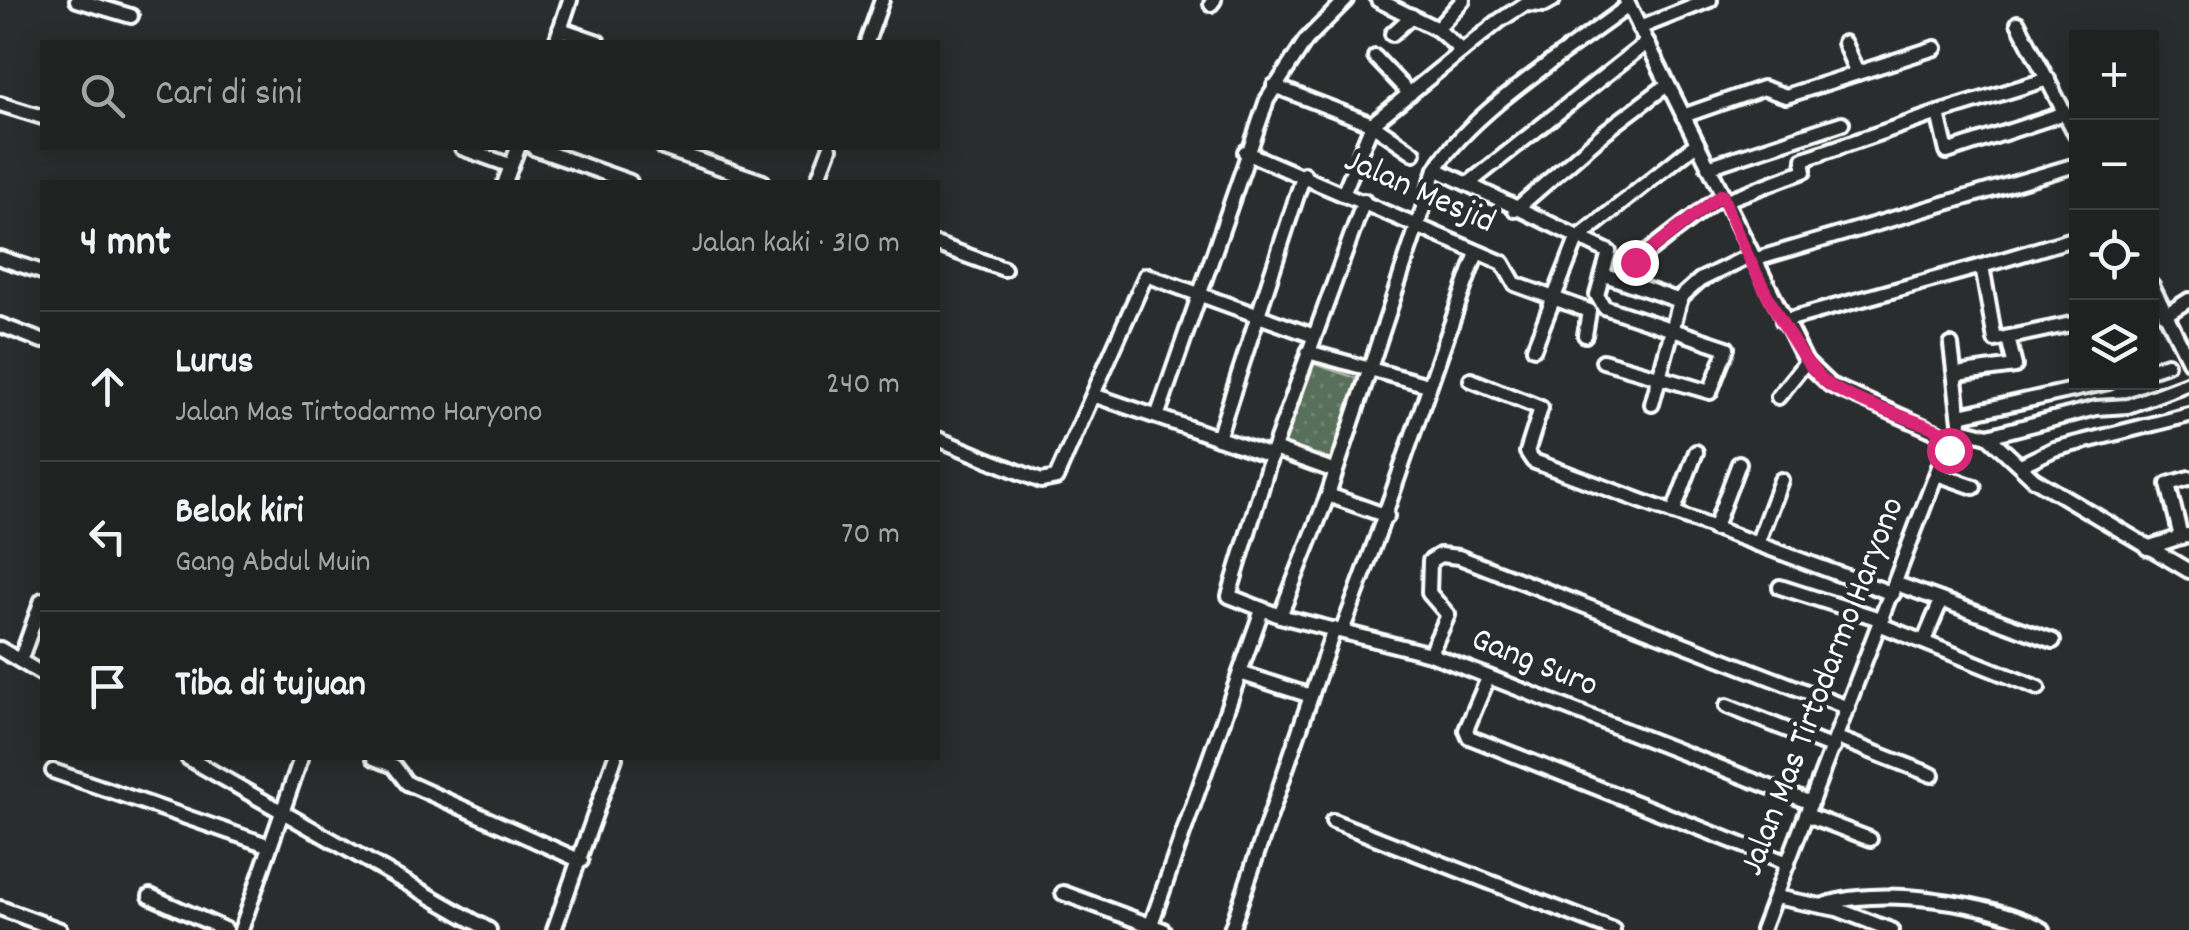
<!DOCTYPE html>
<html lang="id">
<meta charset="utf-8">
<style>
body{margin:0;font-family:Dekko,sans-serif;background:#2d2f2f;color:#f1f3f6}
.controls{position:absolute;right:30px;top:30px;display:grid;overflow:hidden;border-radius:0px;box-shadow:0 5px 25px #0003}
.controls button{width:90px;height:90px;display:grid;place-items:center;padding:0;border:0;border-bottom:2px solid #3d3f40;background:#202222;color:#f1f3f6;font:50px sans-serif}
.stop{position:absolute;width:30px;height:30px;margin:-22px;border:8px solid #db2777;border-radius:50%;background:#fff}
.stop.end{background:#db2777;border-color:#fff;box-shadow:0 2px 10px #0008}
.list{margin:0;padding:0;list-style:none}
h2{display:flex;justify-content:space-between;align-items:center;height:130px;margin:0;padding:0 40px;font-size:42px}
h2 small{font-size:32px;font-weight:400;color:#a2a4a5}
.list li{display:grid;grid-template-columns:65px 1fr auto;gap:30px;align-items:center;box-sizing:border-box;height:150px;padding:0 40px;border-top:2px solid #3d3f40}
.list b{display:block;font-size:38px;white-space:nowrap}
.list p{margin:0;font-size:32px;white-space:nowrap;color:#a2a4a5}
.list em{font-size:32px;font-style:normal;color:#a2a4a5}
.icon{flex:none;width:55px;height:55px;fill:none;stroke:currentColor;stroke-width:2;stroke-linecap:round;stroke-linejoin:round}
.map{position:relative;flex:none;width:2189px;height:930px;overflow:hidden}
.search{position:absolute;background:#202222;box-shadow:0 5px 25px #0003;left:40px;top:40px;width:900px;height:110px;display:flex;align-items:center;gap:25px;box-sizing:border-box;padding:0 35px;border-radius:0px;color:#a2a4a5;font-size:38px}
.panel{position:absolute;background:#202222;box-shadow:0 5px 25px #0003;left:40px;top:180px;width:900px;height:580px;border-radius:0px}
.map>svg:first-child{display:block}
</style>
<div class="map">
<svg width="2189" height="930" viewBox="0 0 2189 930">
<defs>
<pattern id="grass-dots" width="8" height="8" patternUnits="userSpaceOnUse" patternTransform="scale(2.5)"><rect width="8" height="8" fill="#596f5a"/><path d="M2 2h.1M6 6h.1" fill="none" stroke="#728573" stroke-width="1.8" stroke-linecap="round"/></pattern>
</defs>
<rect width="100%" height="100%" fill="#2a2d2e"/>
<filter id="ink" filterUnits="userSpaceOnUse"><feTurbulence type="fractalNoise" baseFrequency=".01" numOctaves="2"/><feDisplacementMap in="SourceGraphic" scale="20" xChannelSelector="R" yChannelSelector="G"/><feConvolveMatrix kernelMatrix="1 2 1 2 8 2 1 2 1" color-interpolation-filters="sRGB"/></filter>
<g filter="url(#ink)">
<path fill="url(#grass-dots)" stroke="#acb7ac" stroke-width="2.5" d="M1306 361 1362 380 1332 466 1277 447Z"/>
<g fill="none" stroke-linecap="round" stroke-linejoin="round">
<g stroke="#fff" stroke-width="20">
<g id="minor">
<path d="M77 0 131 16"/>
<path d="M1378 0 1437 29 1462 51"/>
<path d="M1626 0 1806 362 1830 385 1950 438"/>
<path d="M1211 4 1214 0"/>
<path d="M2018 23 2076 135"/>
<path d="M1639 28 1710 0"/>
<path d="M560 29 598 42"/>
<path d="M1437 29 1463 0"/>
<path d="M1392 34 1412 16"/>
<path d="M556 42 570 0"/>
<path d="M867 42 882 0"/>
<path d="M1844 43 1857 73"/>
<path d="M1375 57 1410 94"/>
<path d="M1274 86 1372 124 1414 153"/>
<path d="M0 104 42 117"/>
<path d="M1938 113 2048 79"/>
<path d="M1683 116 1763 88 1786 96 1935 48"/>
<path d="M462 148 509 165"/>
<path d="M534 148 630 182"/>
<path d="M663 148 763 182"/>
<path d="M1245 152 1503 263 1515 284 1589 311 1585 335"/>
<path d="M1708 167 1842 123"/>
<path d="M1436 169C1470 112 1574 47 1628 6"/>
<path d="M505 182 518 148"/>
<path d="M817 182 830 148"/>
<path d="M1468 184 1646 43"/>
<path d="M1344 192 1372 124 1499 21 1525 4 1544 5 1553 0"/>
<path d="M1364 201 1271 456 1229 596 1280 616 1430 654 1811 803"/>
<path d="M1724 201 1804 171V159L1938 113 1947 152 2065 113"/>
<path d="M1515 210 1606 131 1667 85"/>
<path d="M938 245 1004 269"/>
<path d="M0 258 42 272"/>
<path d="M1753 260 2076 165"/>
<path d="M1635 262 1722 195"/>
<path d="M1982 266 2076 238"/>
<path d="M1605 275 1680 301"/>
<path d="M2152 286 2189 361"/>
<path d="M2165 315 2189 300"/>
<path d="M1783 321 1982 266 1995 340 2076 323"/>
<path d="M0 325 42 341"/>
<path d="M1951 345 1960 422"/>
<path d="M1534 348 1577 239 1696 144"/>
<path d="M1308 352 1428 385"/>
<path d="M2152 369 2167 364"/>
<path d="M1956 374 2015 366 2008 338"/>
<path d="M1471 380 1541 408 1527 452 1533 461 1893 594"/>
<path d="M1096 396 1271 456"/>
<path d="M1778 397 1806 362"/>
<path d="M1652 404 1681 297 1700 280 1751 255"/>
<path d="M1158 414 1267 100 1306 40 1346 0"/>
<path d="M1960 415 2109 382"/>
<path d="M1988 436 2096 408 2128 406 2189 383"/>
<path d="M1218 438 1304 174"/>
<path d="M1950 438 1961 429 1988 436 2034 479 2189 571"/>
<path d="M938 439 1041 481 1056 478 1146 275 1314 336"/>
<path d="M1274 449 1335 471"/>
<path d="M2021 465 2054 449 2189 415"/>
<path d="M1940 475 1974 487"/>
<path d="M1328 495 1387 516"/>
<path d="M1673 513 1696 452"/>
<path d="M1714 529 1739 463"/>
<path d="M2181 537 2168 484 2189 478"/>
<path d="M1757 544 1781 480"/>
<path d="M2147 548 2187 535"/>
<path d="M1897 584 2053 641"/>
<path d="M1780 587 1883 620"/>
<path d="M1280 616 1328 495 1436 169 1609 252 1597 295 1604 307 1727 348 1710 392 1603 361"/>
<path d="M1881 625 2038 688"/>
<path d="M1342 631C1391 506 1430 378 1477 253"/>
<path d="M1924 641 1941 601"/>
<path d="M0 649 42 674"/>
<path d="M1430 654 1448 615 1429 593 1430 561 1440 555 1459 557 1848 708"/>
<path d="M20 661 42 600"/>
<path d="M1240 673 1311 696"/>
<path d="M1488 678 1466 730 1469 737 1788 863"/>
<path d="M1727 706 1833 748"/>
<path d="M1837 738 1932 775"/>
<path d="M188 758 489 930"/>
<path d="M374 758 394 766 407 783 581 861"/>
<path d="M53 771 270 846"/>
<path d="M1807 815 1870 839"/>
<path d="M1333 821 1613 930"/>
<path d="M1063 893 1163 930"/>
<path d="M150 896 226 930"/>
<path d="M1775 897 1837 909 1891 930"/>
<path d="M1822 906C1872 885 1996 902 2043 930"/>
<path d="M0 908 60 930"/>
<path d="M241 930 301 758"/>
<path d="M554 930 615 758"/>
<path d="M1149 930 1262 610"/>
<path d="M1231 930 1334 629"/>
<path d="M1762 930 1950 438"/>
</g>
</g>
<use href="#minor" stroke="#2a2d2e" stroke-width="12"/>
</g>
</g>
<g fill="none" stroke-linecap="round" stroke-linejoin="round" filter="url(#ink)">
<path stroke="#db2777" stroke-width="12" d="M1635 262 1722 194C1738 238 1795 364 1831 386 1866 407 1908 416 1945 433L1951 441 1949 450"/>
</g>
<g text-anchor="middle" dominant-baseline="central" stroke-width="9" stroke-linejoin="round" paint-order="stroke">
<g font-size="35" fill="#fff" stroke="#2a2d2e">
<text transform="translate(1419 193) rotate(24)">Jalan Mesjid</text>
<text transform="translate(1534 664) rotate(22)">Gang Suro</text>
<text transform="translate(1824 687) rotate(-69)">Jalan Mas Tirtodarmo Haryono</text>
</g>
</g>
</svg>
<div class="controls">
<button>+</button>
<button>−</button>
<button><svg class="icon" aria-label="locate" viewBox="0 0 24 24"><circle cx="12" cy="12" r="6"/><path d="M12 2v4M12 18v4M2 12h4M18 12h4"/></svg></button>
<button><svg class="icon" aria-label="layers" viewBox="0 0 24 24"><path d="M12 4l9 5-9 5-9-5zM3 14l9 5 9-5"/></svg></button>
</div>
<div class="stop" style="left:1949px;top:450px"></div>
<div class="stop end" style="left:1635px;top:262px"></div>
<div class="search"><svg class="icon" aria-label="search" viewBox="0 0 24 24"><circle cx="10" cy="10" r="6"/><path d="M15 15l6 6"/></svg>Cari di sini</div>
<section class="panel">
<h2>4 mnt<small>Jalan kaki · 310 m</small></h2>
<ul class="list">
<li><svg class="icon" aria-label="ahead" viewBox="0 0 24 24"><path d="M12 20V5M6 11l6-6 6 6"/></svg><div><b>Lurus</b><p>Jalan Mas Tirtodarmo Haryono</p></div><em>240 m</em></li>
<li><svg class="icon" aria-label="left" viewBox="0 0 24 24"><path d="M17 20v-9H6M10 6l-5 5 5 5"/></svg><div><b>Belok kiri</b><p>Gang Abdul Muin</p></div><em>70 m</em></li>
<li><svg class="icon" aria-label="arrive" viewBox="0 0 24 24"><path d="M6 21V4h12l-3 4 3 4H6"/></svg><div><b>Tiba di tujuan</b></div></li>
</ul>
</section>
</div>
